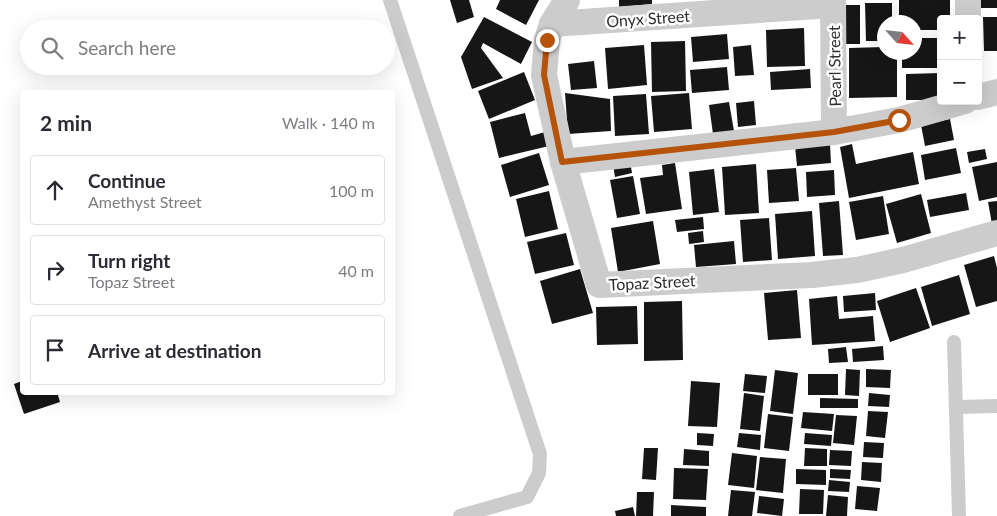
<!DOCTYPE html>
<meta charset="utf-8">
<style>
body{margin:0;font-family:Lato,sans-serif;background:#f7f7f7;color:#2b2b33}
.controls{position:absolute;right:15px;top:15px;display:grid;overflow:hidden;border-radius:5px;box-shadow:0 5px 20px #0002}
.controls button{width:45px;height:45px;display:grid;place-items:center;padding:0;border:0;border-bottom:1px solid #e1e1e2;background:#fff;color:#2b2b33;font:25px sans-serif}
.compass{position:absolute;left:877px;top:15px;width:45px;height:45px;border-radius:50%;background:#fff;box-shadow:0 5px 20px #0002;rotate:117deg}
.stop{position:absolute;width:15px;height:15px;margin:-11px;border:4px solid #b45309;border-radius:50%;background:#fff}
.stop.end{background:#b45309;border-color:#fff;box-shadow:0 1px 5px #0008}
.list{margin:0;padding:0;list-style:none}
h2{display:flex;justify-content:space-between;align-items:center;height:65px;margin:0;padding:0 20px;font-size:21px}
h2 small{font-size:16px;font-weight:400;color:#7c7c81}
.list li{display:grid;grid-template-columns:32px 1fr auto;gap:15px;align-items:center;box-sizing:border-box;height:70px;margin:0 10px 10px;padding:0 10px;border:1px solid #e1e1e2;border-radius:5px}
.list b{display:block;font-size:19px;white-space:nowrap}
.list p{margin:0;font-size:16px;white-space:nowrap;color:#7c7c81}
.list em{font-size:16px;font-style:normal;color:#7c7c81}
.icon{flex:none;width:28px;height:28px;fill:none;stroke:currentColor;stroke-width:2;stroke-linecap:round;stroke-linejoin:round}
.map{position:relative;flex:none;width:997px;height:516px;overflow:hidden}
.search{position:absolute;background:#fff;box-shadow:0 5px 20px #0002;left:20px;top:20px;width:375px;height:55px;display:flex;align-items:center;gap:12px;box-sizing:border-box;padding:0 18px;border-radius:28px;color:#7c7c81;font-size:19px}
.panel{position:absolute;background:#fff;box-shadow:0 5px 20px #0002;left:20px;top:90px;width:375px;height:305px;border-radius:5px}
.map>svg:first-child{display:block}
</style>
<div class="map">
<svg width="997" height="516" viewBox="0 0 997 516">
<rect width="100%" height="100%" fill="#fff"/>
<g fill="#161616">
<path d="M450 0H469L474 17 457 23Z"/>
<path d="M500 0H539L526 25 496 9Z"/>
<path d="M619 0H652V4L619 7Z"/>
<path d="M899 0H950V19H941V30H914V22H899Z"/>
<rect x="978" y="0" width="19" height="8"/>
<path d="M865 3H892V22H884V41H866Z"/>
<rect x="844" y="5" width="16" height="39"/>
<path d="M484 17 532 42 521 64 483 43 481 48 503 78 472 89 461 57Z"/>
<path d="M983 17H997V51H984Z"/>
<path d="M804 28 805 66 767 67 766 30Z"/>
<path d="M727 34 729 59 693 62 691 37Z"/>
<path d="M914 38H941V68H902V52H914Z"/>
<path d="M685 41 686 91 652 92 651 42Z"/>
<path d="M644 45 647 85 608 89 605 48Z"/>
<path d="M751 45 754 75 735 76 733 47Z"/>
<path d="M884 47V52H897V97L849 98V48Z"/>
<path d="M594 61 597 88 571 90 568 64Z"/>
<path d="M727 67 729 90 692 93 690 70Z"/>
<path d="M810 69 811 88 771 90 770 72Z"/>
<path d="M524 72 535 100 489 119 478 91Z"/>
<path d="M941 73V100H906V74Z"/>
<path d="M565 93 610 99 611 131 568 134Z"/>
<path d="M689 93 692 129 654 132 651 96Z"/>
<path d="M646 94 649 134 615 136 613 96Z"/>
<path d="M754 101 756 125 738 127 736 103Z"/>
<path d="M729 102 734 131 713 134 709 105Z"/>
<path d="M525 113 531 136 545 132 549 146 499 158 490 122Z"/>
<path d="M950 119 954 140 925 146 921 125Z"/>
<path d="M830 144 831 163 797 166 795 146Z"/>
<path d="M852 144 856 164 913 152 919 184 849 198 840 147Z"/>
<path d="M956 148 961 173 925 180 921 155Z"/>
<path d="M985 149 987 159 969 163 967 152Z"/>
<path d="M539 153 549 185 510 197 501 165Z"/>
<path d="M630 161 632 173 615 177 613 165Z"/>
<path d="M997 162V197L979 201 972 167Z"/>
<path d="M675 163 682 209 646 214 640 178 663 175 662 165Z"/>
<path d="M756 164 759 213 725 215 722 167Z"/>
<path d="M796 168 799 201 769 203 767 170Z"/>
<path d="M714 169 719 212 693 215 689 172Z"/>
<path d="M834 170 835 195 807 197 806 172Z"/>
<path d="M633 176 640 214 617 218 610 180Z"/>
<path d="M549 191 558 229 525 237 516 199Z"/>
<path d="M966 193 969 210 930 217 927 200Z"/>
<path d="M921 194 931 233 897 243 886 204Z"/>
<path d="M883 196 889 234 856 240 849 202Z"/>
<path d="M839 201 843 255 823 256 819 203Z"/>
<path d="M997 201V223L992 224 988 202Z"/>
<path d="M812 211 815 256 778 259 775 214Z"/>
<path d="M703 217 704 229 677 232 675 220Z"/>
<path d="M769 218 772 260 743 262 740 220Z"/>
<path d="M653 221 660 264 618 272 611 228Z"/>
<path d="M703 231 704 242 689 244 688 233Z"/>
<path d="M566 233 574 265 535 274 527 242Z"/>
<path d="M734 241 736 264 696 267 694 245Z"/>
<path d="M994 256 997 268V301L976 307 964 265Z"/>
<path d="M580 269 593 313 552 324 540 281Z"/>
<path d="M959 275 970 314 932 326 921 287Z"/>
<path d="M916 288 930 328 890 342 877 301Z"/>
<path d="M797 290 801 338 768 340 764 293Z"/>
<path d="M875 293 876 310 844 312 843 296Z"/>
<path d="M837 296 839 319 873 316 875 341 812 345 809 299Z"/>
<path d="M682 301 683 360 644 361V302Z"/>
<path d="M637 306 638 344 597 345 596 307Z"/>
<path d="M883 346 884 360 853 362 852 349Z"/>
<path d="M846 347 848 362 829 363 828 349Z"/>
<path d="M846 369 860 370 859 396 845 395Z"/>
<path d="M866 369 891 370 890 388 866 387Z"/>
<path d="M775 370 798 373 793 414 770 411Z"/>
<path d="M745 374 767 376 765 393 743 391Z"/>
<rect x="808" y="374" width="30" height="21"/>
<path d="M22 381V392H57L60 402 24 414 14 384Z"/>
<path d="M691 381 720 383 717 427 688 426Z"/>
<path d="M744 393 764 396 760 431 740 429Z"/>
<path d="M869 393 890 395 889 407 868 406Z"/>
<path d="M820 398 858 399V408H820Z"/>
<path d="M868 411 888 412 885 438 866 436Z"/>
<path d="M803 412 834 414 832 431 801 428Z"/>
<path d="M768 414 793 417 789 451 764 448Z"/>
<path d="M836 415 857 416 854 445 833 443Z"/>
<path d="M697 433 714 434 713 446 697 445Z"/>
<path d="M739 433 761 435 760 450 737 447Z"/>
<path d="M805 433 832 435 831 446 804 444Z"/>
<path d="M864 442 884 443 883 458 863 457Z"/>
<path d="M644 448H658L656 480 642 479Z"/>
<path d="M805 448 827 449V466H804Z"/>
<path d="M684 449 709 451V466L683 465Z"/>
<path d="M830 450 852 451 851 466 829 465Z"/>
<path d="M732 453 757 456 754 488 728 485Z"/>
<path d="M760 457 786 459 783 493 756 490Z"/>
<path d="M862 462 882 463 881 482 861 480Z"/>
<path d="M674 468 708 469 706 500 673 499Z"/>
<path d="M796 469 826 470V485L796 484Z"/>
<path d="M830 469 851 470 850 479 830 478Z"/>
<path d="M829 480 850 482 849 492 828 491Z"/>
<path d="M857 486 880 488 877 511 855 509Z"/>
<path d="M800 489 824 490 823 514H799Z"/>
<path d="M731 490 755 492 752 516H728Z"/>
<path d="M637 492H654L653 516H636Z"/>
<path d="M828 495 848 497 847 516H826Z"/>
<path d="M759 496 784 499 782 516 757 513Z"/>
<path d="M671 505 706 507V516H671Z"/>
<path d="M633 507 635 516H616L615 511Z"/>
</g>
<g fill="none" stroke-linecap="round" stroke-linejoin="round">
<g stroke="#ccc" stroke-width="14">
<path d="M390 0 540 454 539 473 527 497 460 516"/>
<path d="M954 342 959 516"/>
<path d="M957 407 997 406"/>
</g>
<g stroke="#ccc" stroke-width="26">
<path d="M567 0 552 24 547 40 544 75 563 162 599 285 812 275 857 270 903 260 997 233"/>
<path d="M833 0 834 132"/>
<path d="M968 19V0"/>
<path d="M552 24 833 5"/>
<path d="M978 97 997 92"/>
<path d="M563 162 834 132 899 120 965 101"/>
</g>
</g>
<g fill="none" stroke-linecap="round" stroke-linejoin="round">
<path stroke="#b45309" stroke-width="6" d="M547 40 544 75 562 162 834 132 899 120"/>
</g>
<g text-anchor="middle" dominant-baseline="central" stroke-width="5" stroke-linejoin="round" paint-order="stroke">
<g font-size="16" fill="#2f2f2f" stroke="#fff">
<text transform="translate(648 18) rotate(-4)">Onyx Street</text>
<text transform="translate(834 66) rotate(-91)">Pearl Street</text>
<text transform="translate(652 282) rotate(-3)">Topaz Street</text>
</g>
</g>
</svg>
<div class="controls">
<button>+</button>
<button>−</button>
</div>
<svg class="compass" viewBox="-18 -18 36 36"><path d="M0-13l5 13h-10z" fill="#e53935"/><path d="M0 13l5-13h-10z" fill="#7c7c81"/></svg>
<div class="stop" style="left:899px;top:120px"></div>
<div class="stop end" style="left:547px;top:40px"></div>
<div class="search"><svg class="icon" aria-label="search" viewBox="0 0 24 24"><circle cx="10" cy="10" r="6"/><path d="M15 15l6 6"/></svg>Search here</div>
<section class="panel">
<h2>2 min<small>Walk · 140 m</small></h2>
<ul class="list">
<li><svg class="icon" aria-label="ahead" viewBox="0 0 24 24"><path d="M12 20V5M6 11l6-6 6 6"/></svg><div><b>Continue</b><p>Amethyst Street</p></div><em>100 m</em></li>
<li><svg class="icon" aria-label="right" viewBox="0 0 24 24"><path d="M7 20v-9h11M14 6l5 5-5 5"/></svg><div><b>Turn right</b><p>Topaz Street</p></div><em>40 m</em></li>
<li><svg class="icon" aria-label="arrive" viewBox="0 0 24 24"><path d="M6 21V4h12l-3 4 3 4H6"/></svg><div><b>Arrive at destination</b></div></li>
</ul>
</section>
</div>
